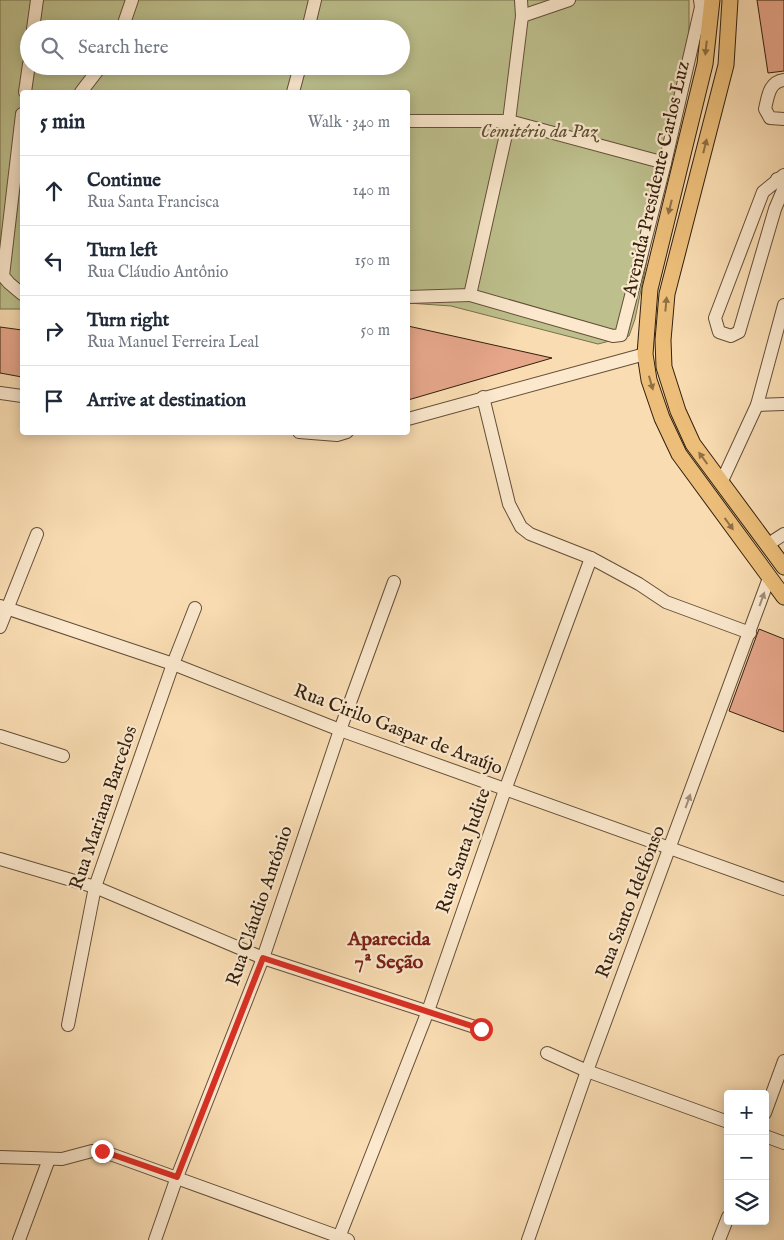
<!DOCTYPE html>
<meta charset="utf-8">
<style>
body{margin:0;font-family:"IM FELL English",serif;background:#f6f6f7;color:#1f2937}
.controls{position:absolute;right:15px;bottom:15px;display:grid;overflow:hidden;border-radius:5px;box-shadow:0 2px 12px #0003}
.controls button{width:45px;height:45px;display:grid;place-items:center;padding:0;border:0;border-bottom:1px solid #e0e1e3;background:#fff;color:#1f2937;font:25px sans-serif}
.stop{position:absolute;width:15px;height:15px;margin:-11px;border:4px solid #d93025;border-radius:50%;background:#fff}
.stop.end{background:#d93025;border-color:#fff;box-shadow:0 1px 5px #0008}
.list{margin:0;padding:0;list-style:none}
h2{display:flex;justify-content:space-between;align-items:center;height:65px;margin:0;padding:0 20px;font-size:21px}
h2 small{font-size:16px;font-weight:400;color:#747a83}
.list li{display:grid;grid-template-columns:32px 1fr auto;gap:15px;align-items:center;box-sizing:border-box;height:70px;padding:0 20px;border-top:1px solid #e0e1e3}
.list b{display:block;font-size:19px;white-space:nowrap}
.list p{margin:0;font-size:16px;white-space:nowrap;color:#747a83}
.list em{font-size:16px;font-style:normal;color:#747a83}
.icon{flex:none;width:28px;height:28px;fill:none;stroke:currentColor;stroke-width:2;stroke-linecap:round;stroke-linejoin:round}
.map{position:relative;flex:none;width:784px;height:1240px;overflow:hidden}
.search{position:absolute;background:#fff;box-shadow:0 2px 12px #0003;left:20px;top:20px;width:390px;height:55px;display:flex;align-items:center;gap:12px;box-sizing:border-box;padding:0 18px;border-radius:28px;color:#747a83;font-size:19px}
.panel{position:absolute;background:#fff;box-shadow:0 2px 12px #0003;left:20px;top:90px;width:390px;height:345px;border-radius:5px}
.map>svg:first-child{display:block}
</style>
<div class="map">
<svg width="784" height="1240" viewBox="0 0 784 1240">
<rect width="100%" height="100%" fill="#f9dcb2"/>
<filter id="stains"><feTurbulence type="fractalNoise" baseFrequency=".004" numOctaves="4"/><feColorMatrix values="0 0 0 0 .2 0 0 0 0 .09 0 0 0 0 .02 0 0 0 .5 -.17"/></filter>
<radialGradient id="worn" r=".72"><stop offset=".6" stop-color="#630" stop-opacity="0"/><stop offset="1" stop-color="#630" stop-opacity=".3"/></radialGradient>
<path fill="#bdc08d" stroke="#78704e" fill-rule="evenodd" d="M0 0H689V55L635 319 629 336 598 344 451 306 408 303V92H22V309H0ZM29 29H401V66H29Z"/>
<g fill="#e6a68a" stroke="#32200f">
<path d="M757 0H784V71L768 73Z"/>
<path d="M408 326 552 358 408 400Z"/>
<path d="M0 327 22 330V377L0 373Z"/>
<path d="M759 629 784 639V732L729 711Z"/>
</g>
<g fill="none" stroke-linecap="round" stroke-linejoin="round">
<g stroke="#644f38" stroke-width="14">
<g id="minor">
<path d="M522 16 569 0"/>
<path d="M33 29 37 0"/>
<path d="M122 29 132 0"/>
<path d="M308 29 315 0"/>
<path d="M784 80C769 82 768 96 765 109L770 118 784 119"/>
<path d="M25 92 29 64"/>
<path d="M81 92 101 66"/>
<path d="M293 92 300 66"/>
<path d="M22 114 3 276 9 283 22 294"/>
<path d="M408 121H509L665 163"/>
<path d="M777 179 783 184V190L775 209 739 332 731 336 719 332 715 318 763 192 784 175"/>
<path d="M470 295 613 336 621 335 665 163 701 7 700 0"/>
<path d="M408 297 470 295 509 121 522 16 521 0"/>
<path d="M0 393 22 396"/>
<path d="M483 397 509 504 521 527 530 534 591 558 639 584 666 602 750 633"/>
<path d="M757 405 784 404"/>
<path d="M408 419 645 354"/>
<path d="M299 432 337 435 347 432"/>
<path d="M721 483 757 405 784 305"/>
<path d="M767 545 784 534"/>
<path d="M0 606 173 664 340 730 784 889"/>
<path d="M0 627 37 534"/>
<path d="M0 736 63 756"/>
<path d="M0 859 95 887 263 958 481 1029"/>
<path d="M68 1025 95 887 173 664 195 608"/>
<path d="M547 1053 587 1071 728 1122"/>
<path d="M765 1113 784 1061"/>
<path d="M765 1136 784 1143"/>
<path d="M0 1157 62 1159 92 1151H102L348 1240"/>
<path d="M19 1240 49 1159"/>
<path d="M155 1240 177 1177 263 958 340 730 394 582"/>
<path d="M338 1240 428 1011 505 790 591 558"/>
<path d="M528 1240 587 1071 769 578"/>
<path d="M719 1240 728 1217"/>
</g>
</g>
<g stroke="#32200f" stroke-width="17">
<g id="major">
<path d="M712 0 705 64 650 289 645 354 649 380 662 418 679 454 784 597"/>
<path d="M730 0 726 65 667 294 663 340 664 367 678 411 693 444 784 567"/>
</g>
</g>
<use href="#minor" stroke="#fbe8cd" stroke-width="12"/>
<use href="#major" stroke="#ecbe79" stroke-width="15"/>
</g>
<defs><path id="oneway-solid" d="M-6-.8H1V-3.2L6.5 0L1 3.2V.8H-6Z" transform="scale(1.25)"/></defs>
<g fill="#8f6f44">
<use href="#oneway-solid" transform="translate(706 48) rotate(96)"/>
<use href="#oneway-solid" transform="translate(705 146) rotate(-76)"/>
<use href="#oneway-solid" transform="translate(670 207) rotate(104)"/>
<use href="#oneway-solid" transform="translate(666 304) rotate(-85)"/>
<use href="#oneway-solid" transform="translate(651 383) rotate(74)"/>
<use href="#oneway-solid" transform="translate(703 458) rotate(-126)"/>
<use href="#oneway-solid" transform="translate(729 524) rotate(54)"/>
</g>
<g fill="#a18e78">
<use href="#oneway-solid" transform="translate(762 599) rotate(-70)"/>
<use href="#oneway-solid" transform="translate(688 801) rotate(-70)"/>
</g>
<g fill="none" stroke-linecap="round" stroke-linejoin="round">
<path stroke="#d93025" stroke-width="6" d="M102 1151 177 1177 263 958 481 1029"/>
</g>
<g text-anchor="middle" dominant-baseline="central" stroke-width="4.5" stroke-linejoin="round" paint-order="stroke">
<g font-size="19" font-style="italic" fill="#5c5035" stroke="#fbe8cd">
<text x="539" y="132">Cemitério da Paz</text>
</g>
<g font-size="19" fill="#32200f" stroke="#fbe8cd">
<text transform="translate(657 179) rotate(-77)">Avenida Presidente Carlos Luz</text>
<text transform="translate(398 730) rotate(21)">Rua Cirilo Gaspar de Araújo</text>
<text transform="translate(104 808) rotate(-71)">Rua Mariana Barcelos</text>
<text transform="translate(464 851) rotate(-71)">Rua Santa Judite</text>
<text transform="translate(631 902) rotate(-69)">Rua Santo Idelfonso</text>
<text transform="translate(260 906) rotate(-71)">Rua Cláudio Antônio</text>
</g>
<g font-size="20" font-weight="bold" fill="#7a1f14" stroke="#fbe8cd">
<text x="389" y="939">Aparecida<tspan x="389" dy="23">7ª Seção</tspan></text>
</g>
</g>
<rect width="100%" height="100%" filter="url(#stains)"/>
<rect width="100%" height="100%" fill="url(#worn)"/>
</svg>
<div class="controls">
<button>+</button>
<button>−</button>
<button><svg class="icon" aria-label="layers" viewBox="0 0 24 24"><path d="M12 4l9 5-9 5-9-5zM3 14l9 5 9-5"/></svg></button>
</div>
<div class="stop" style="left:481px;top:1029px"></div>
<div class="stop end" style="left:102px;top:1151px"></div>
<div class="search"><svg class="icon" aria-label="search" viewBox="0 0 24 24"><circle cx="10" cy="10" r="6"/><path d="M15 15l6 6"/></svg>Search here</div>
<section class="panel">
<h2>5 min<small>Walk · 340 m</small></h2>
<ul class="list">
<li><svg class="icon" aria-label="ahead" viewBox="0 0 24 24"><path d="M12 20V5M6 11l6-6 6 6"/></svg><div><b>Continue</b><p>Rua Santa Francisca</p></div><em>140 m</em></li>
<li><svg class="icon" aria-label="left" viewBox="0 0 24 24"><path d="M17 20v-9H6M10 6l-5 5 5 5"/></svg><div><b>Turn left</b><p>Rua Cláudio Antônio</p></div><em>150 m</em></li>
<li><svg class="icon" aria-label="right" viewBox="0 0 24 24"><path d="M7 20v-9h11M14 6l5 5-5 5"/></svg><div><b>Turn right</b><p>Rua Manuel Ferreira Leal</p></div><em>50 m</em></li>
<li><svg class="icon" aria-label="arrive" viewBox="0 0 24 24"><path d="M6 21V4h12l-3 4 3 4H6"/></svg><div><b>Arrive at destination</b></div></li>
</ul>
</section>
</div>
